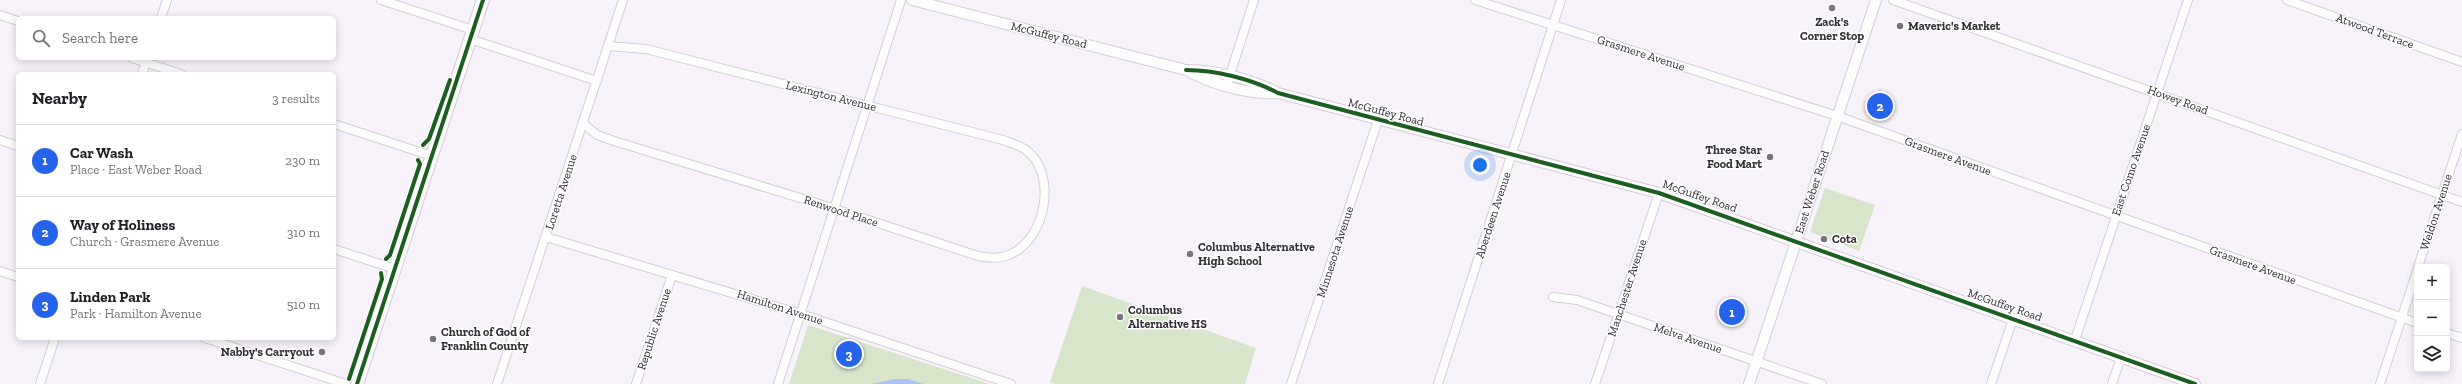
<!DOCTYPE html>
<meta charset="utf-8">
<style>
body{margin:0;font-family:"Zilla Slab",serif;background:#f2f2f2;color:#202124}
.controls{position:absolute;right:12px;bottom:12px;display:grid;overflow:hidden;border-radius:6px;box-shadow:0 2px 10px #0003}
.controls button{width:36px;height:36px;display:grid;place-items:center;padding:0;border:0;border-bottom:1px solid #e0e0e0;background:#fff;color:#202124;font:20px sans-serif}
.you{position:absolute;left:1480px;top:165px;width:14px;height:14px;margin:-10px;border:3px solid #fff;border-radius:50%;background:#1a73e8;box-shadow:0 0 0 6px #1a73e833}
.badge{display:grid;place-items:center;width:26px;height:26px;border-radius:50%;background:#2563eb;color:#fff;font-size:13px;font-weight:700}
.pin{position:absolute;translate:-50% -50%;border:2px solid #fff;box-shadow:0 1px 4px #0006}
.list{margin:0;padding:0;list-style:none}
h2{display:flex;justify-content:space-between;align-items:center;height:52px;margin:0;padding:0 16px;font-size:17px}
h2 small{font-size:13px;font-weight:400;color:#757577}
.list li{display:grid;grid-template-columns:26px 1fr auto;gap:12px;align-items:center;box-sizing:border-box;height:72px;padding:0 16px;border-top:1px solid #e0e0e0}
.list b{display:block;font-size:15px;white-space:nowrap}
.list p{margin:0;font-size:13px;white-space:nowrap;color:#757577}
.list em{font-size:13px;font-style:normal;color:#757577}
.icon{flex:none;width:22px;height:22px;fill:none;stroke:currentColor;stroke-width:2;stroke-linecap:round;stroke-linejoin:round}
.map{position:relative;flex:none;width:2462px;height:384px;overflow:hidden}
.search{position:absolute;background:#fff;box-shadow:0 2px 10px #0003;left:16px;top:16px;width:320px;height:44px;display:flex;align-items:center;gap:10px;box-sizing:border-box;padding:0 14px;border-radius:6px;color:#757577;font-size:15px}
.panel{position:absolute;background:#fff;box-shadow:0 2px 10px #0003;left:16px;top:72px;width:320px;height:268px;border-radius:6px}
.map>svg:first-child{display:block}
</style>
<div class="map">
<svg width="2462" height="384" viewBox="0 0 2462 384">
<rect width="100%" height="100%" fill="#f8f2fa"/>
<g fill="#d7e6cb">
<path d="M1825 188 1875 205 1859 251 1810 232Z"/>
<path d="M1082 286 1256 348 1245 384H1055L1050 382Z"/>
<path d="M808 325 990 384H789Z"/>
</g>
<path fill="#aec3f4" d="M895 379H908L923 384H871Z"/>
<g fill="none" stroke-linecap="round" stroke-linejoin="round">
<g stroke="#d3ced6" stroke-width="10">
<g id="minor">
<path d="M381 0 473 30"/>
<path d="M1475 0 1837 116 2417 323"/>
<path d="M1893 0 2462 202"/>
<path d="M2287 0 2462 62"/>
<path d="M0 15 18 21"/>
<path d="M161 18 167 0"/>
<path d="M470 39 597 81"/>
<path d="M132 58 181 74"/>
<path d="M142 74 147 59"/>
<path d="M1228 81 1254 0"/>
<path d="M583 123 597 135 614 141 823 205 978 256C990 258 1000 259 1011 254 1046 238 1058 174 1026 150 1020 145 1010 143 1003 140L646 49 608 46"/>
<path d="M334 124 432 156"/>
<path d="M0 140 18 146"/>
<path d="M546 237 801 314 1011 384"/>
<path d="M334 249 395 269"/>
<path d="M2418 267 2462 134"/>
<path d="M0 271 18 277"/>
<path d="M1553 297 1577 300 1822 384"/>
<path d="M2447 333 2462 338"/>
<path d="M205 338 346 384"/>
<path d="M2075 340 2188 0"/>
<path d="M40 384 55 338"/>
<path d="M497 384 623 0"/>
<path d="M636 384 672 275"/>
<path d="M778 384 901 0"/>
<path d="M1291 384 1378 120"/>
<path d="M1438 384 1561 0"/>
<path d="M1595 384 1659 193"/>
<path d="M1991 384 2013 319"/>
<path d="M2112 384 2121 357"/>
<path d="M2380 384 2417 271"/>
</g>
</g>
<g stroke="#d3ced6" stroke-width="12">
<g id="tertiary">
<path d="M912 0 1186 70C1212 84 1248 95 1278 93"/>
<path d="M1186 70C1215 70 1252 79 1278 93L1659 193 2195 384"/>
<path d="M1749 384 1876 0"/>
</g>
</g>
<g stroke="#d3ced6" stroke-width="14">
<path id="secondary" d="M357 384 483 0"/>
</g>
<use href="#minor" stroke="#fefdfe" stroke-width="8"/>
<use href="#tertiary" stroke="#fefdfe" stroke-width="10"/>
<use href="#secondary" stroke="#fefdfe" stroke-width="12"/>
<g stroke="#fff" stroke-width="6">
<g id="cycleway">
<path d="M1186 70C1215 70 1252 79 1278 93L1659 193 2195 384"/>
<path d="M423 145 429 139 450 80"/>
<path d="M386 259 390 255 420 164 418 160"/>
<path d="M349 379 382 279 381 273"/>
<path d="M357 384 483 0"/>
</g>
</g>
<use href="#cycleway" stroke="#1b5e20" stroke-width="4"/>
</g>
<g fill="#79737b" stroke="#fff" stroke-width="1.5">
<circle cx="1832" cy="8" r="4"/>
<circle cx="1900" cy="26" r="4"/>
<circle cx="1770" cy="157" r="4"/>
<circle cx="1824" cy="239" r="4"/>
<circle cx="1190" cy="254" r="4"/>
<circle cx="1120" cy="317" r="4"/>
<circle cx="433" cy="339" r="4"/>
<circle cx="322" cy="352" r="4"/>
</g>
<g text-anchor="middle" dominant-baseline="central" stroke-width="3" stroke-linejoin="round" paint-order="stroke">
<g font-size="12" font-weight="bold" fill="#342e37" stroke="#fff" text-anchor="start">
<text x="1832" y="22" text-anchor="middle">Zack's<tspan x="1832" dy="14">Corner Stop</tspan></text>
<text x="1908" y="26">Maveric's Market</text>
<text x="1762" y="150" text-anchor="end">Three Star<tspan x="1762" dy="14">Food Mart</tspan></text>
<text x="1832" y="239">Cota</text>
<text x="1198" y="247">Columbus Alternative<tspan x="1198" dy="14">High School</tspan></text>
<text x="1128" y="310">Columbus<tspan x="1128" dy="14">Alternative HS</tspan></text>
<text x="441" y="332">Church of God of<tspan x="441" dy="14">Franklin County</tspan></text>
<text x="314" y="352" text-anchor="end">Nabby's Carryout</text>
</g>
<g font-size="12" fill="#342e37" stroke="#fff">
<text transform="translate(2375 31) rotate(20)">Atwood Terrace</text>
<text transform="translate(1049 35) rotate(14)">McGuffey Road</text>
<text transform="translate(1641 53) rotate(18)">Grasmere Avenue</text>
<text transform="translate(831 96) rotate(14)">Lexington Avenue</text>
<text transform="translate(2178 100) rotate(20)">Howey Road</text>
<text transform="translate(1386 112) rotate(15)">McGuffey Road</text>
<text transform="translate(1948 156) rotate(20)">Grasmere Avenue</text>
<text transform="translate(2131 170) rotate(-71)">East Como Avenue</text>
<text transform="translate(561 192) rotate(-72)">Loretta Avenue</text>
<text transform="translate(1812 192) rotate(-72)">East Weber Road</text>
<text transform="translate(1700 196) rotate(19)">McGuffey Road</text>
<text transform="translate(841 211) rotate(18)">Renwood Place</text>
<text transform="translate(2436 212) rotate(-72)">Weldon Avenue</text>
<text transform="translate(1493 215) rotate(-72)">Aberdeen Avenue</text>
<text transform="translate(1335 252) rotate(-72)">Minnesota Avenue</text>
<text transform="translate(2253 265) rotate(20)">Grasmere Avenue</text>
<text transform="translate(1627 288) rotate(-72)">Manchester Avenue</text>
<text transform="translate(2005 305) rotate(19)">McGuffey Road</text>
<text transform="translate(780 307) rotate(18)">Hamilton Avenue</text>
<text transform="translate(654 329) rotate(-72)">Republic Avenue</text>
<text transform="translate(1688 338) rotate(19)">Melva Avenue</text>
</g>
</g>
</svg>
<div class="controls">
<button>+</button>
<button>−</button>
<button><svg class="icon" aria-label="layers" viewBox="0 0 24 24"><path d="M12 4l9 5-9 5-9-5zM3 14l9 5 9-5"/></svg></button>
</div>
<div class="you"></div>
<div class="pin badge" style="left:1732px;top:312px">1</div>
<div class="pin badge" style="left:1880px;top:106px">2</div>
<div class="pin badge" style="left:849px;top:354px">3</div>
<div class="search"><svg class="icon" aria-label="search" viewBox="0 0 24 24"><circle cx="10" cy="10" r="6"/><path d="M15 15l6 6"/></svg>Search here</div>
<section class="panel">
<h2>Nearby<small>3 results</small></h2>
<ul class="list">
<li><span class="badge">1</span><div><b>Car Wash</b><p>Place · East Weber Road</p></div><em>230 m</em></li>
<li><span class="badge">2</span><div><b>Way of Holiness</b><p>Church · Grasmere Avenue</p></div><em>310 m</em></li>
<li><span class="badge">3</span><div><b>Linden Park</b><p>Park · Hamilton Avenue</p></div><em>510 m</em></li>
</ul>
</section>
</div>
